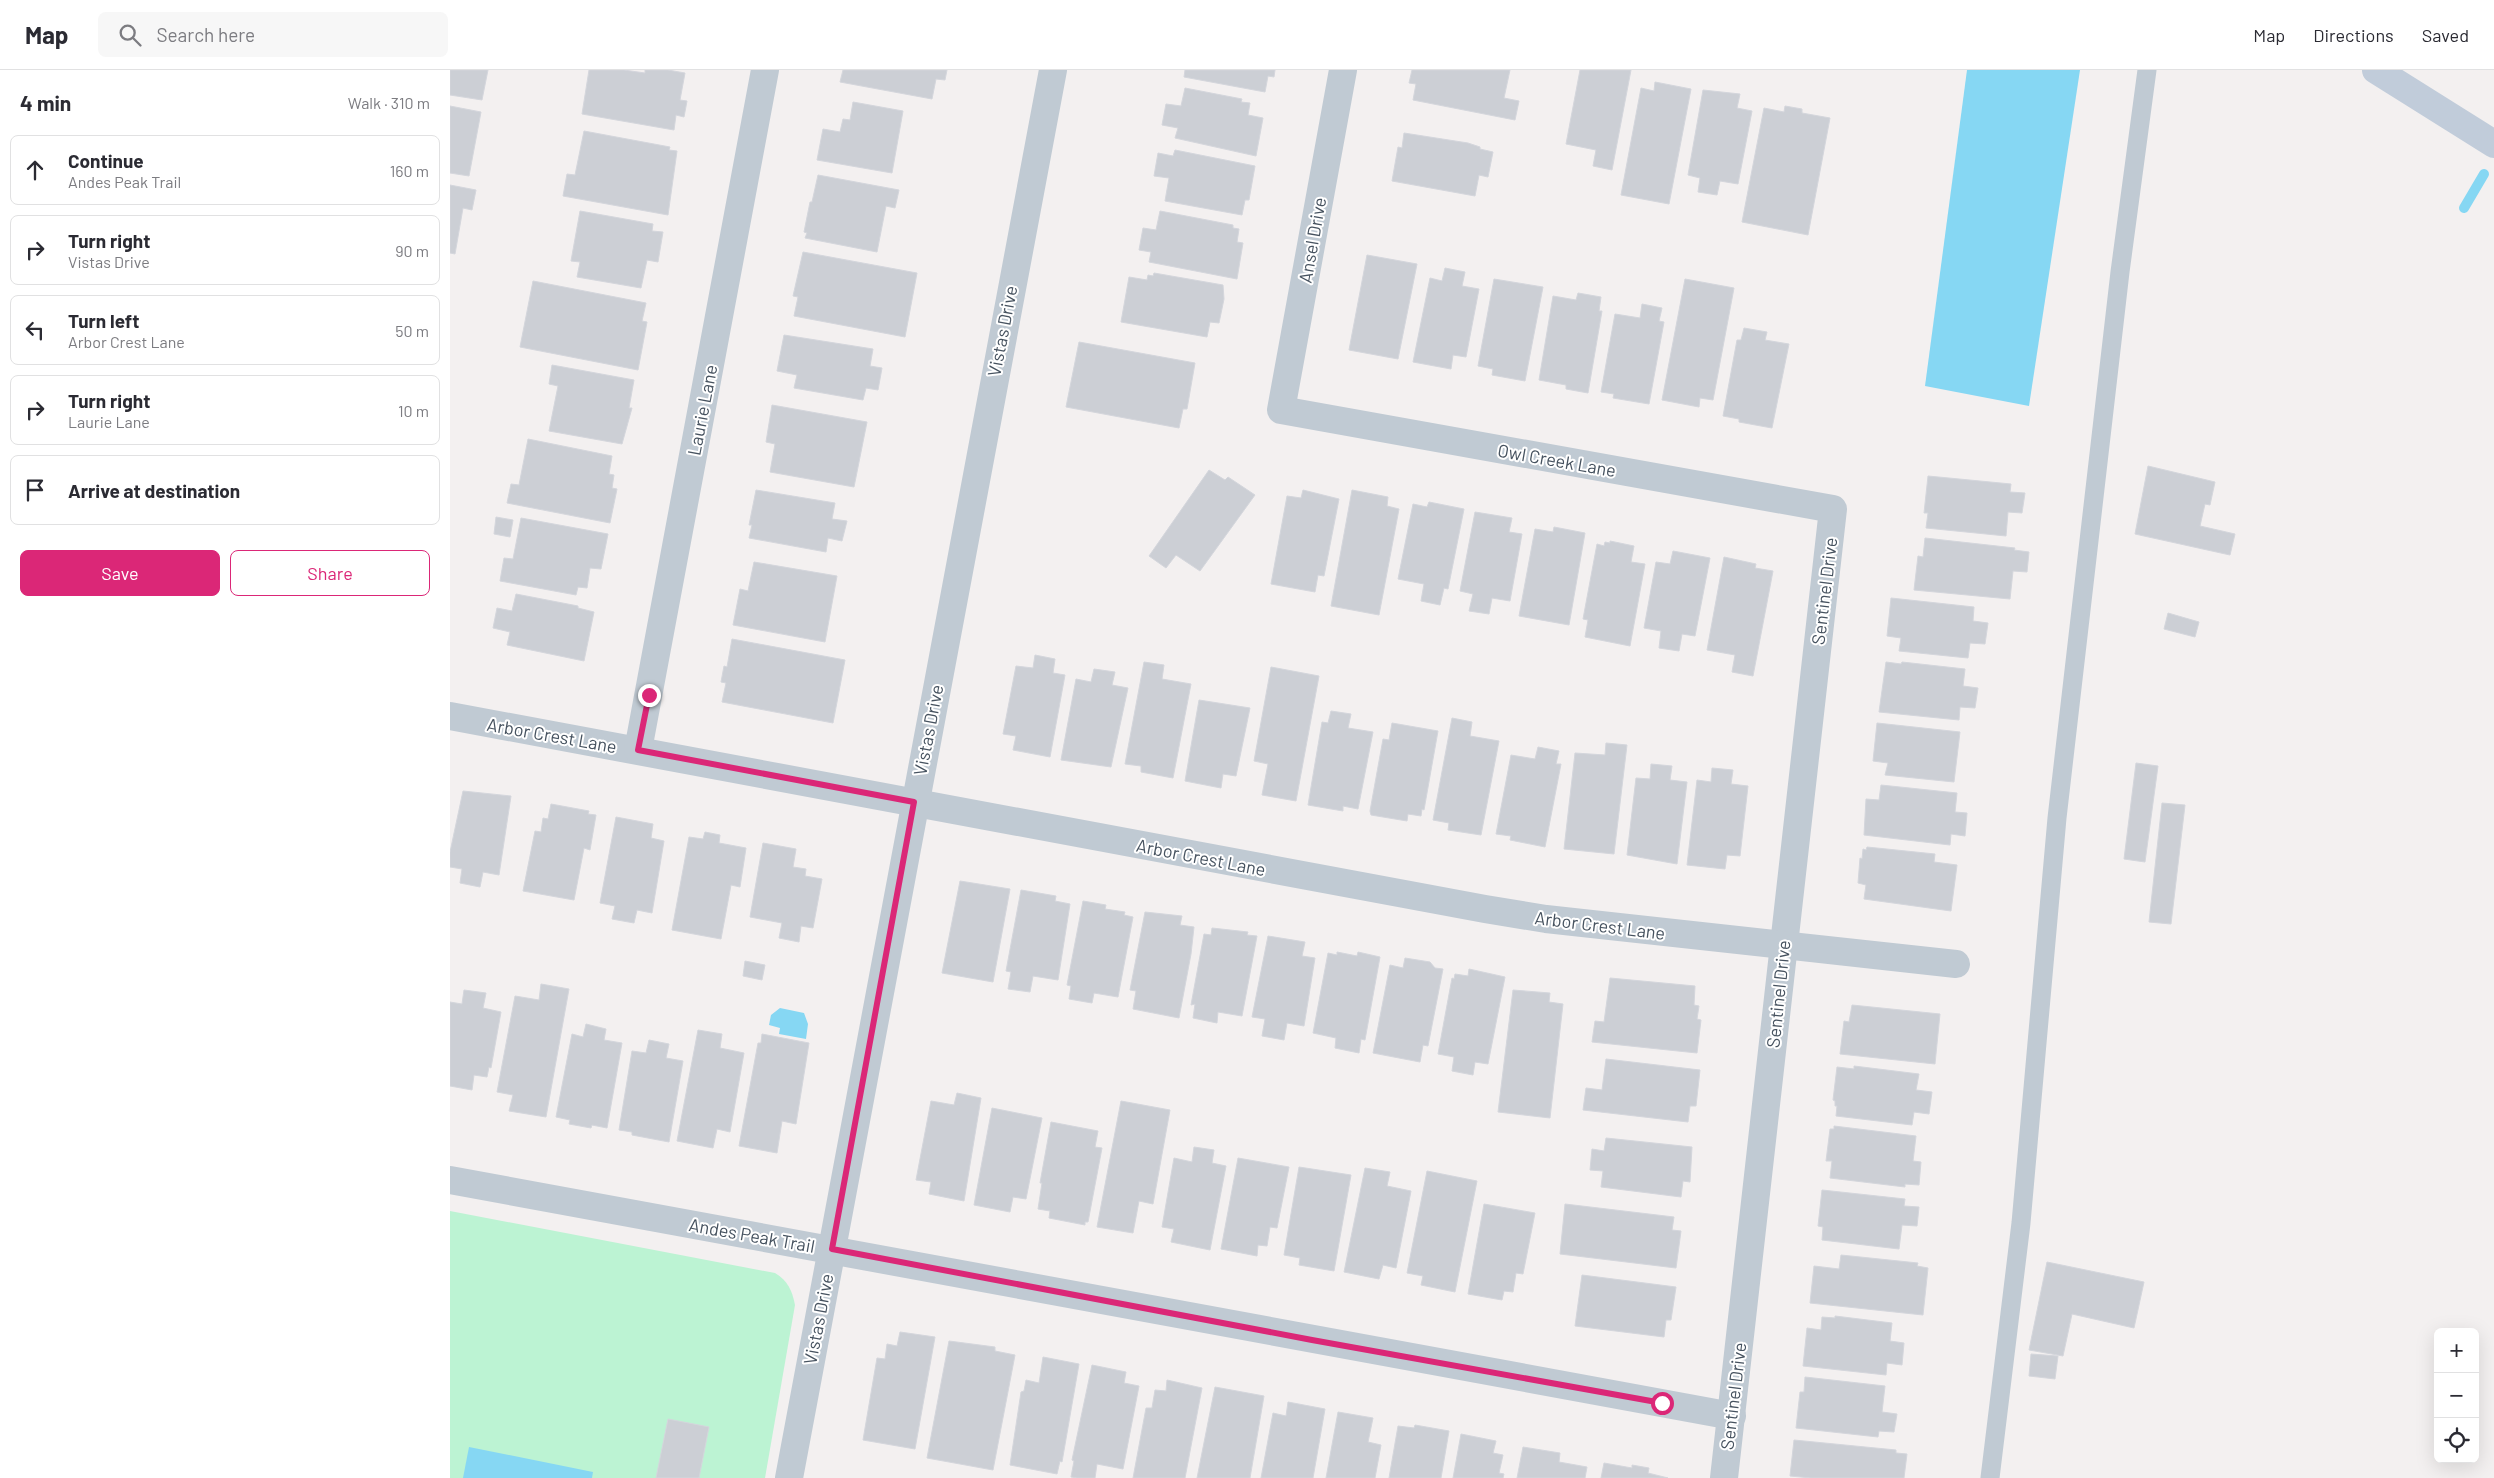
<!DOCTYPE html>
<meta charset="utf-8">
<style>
body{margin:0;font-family:Barlow,sans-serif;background:#f7f7f7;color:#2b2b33}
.controls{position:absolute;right:15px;bottom:15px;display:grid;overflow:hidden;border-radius:8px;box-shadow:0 5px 20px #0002}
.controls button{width:45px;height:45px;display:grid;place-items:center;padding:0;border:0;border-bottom:1px solid #e1e1e2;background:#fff;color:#2b2b33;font:25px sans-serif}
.stop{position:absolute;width:15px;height:15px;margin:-11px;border:4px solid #db2777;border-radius:50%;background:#fff}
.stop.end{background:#db2777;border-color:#fff;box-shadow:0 1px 5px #0008}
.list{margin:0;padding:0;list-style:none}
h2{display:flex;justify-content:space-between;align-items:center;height:65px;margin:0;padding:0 20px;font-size:21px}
h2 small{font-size:16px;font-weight:400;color:#7c7c81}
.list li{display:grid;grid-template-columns:32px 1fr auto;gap:15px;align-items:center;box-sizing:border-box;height:70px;margin:0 10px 10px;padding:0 10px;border:1px solid #e1e1e2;border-radius:8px}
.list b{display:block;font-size:19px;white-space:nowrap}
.list p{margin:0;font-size:16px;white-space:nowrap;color:#7c7c81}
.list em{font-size:16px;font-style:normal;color:#7c7c81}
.actions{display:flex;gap:10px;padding:15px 20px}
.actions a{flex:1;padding:11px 0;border:1px solid #db2777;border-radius:8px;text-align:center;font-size:18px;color:#db2777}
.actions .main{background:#db2777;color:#fff}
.icon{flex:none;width:28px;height:28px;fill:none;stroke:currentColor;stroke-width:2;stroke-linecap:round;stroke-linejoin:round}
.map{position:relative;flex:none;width:2044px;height:1408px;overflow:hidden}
header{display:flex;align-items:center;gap:30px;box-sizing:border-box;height:70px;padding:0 25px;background:#fff;border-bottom:1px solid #e1e1e2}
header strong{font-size:24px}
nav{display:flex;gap:28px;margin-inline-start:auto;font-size:18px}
.search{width:350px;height:45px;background:#f7f7f7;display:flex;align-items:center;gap:12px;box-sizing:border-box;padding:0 18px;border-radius:8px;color:#7c7c81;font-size:19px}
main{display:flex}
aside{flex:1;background:#fff}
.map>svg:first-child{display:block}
</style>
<header>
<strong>Map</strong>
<div class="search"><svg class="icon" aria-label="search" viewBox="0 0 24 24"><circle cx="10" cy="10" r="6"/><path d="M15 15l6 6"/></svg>Search here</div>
<nav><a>Map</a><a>Directions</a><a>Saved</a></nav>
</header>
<main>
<aside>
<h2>4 min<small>Walk · 310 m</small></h2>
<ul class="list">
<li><svg class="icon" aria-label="ahead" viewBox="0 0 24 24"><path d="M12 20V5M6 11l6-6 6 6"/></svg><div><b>Continue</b><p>Andes Peak Trail</p></div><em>160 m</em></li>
<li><svg class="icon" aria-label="right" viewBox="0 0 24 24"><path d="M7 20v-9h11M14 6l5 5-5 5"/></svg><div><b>Turn right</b><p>Vistas Drive</p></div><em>90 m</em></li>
<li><svg class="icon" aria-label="left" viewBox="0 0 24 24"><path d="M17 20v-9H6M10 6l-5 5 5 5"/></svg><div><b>Turn left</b><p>Arbor Crest Lane</p></div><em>50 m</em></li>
<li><svg class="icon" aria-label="right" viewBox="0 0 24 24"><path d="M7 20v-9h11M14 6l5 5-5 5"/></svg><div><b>Turn right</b><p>Laurie Lane</p></div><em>10 m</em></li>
<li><svg class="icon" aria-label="arrive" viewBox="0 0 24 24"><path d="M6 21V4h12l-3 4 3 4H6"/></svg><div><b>Arrive at destination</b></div></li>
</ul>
<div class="actions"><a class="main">Save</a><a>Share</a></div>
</aside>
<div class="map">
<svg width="2044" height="1408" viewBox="0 0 2044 1408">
<rect width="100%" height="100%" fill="#f3f0f0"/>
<path fill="#bcf3d3" d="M0 1141 325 1203C338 1211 342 1220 345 1235L315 1408H0Z"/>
<g fill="#86d7f3">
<path d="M1517 0H1630L1579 336 1475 316Z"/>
<path d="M330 938 354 943 358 954 356 969 329 964 330 958 319 955 321 945Z"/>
<path d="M19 1377 143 1402 142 1408H13Z"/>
</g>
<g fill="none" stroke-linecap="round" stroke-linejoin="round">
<path stroke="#86d7f3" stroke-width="10" d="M2014 138 2034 104"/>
</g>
<g fill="#cccfd5" stroke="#d4d6dc">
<path d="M0 0H38L32 30 0 25Z"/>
<path d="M139 0H174L195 3V0H218L235 3 230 30 237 31 234 47 226 45 224 60 132 44Z"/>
<path d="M393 0H497L495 10 486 9 482 29 390 12Z"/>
<path d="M735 0H825L824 7 818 6 815 22 734 7Z"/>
<path d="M962 0H1060L1054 28 1069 31 1065 50 963 30 966 14 959 13Z"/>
<path d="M1130 0H1181L1162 100 1143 96 1146 80 1116 74Z"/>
<path d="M1205 12 1241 19 1219 134 1171 125 1191 18 1204 21Z"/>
<path d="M735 18 792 29 791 32 800 33 798 45 813 48 806 86 725 68 728 58 712 55 716 34 731 36Z"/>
<path d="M1253 20 1290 24 1287 38 1302 41 1288 114 1270 111 1267 125 1248 122 1250 108 1238 105Z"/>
<path d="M403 32 453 41 442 103 367 90 373 59 390 62 393 49 400 50Z"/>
<path d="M0 36 31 42 19 106 0 103Z"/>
<path d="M1335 36 1352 39V43L1380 48 1358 165 1292 152 1314 38 1334 42Z"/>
<path d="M134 61 220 77 219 80 227 81 218 145 113 126 117 104 125 105Z"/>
<path d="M954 63 1018 73 1030 77V79L1043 82 1038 107 1029 105 1025 126 942 111 948 77 952 78Z"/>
<path d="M725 80 805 96 799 130H795L792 145 715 131 719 108 704 106 708 83 723 86Z"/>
<path d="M368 105 449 120 445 138 436 136 427 182 355 168 357 163 354 162 360 132H362Z"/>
<path d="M0 115 26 120 22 140 13 138 5 184 0 183Z"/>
<path d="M130 141 203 154 202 161 213 162 208 192 197 190 191 218 127 207 130 192 121 191Z"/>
<path d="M710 141 783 155V158L789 159 787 172 793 173 787 209 699 192 701 182 689 180 693 158 706 160Z"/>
<path d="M353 182 467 203 455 267 344 246 348 227 343 226Z"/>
<path d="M917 185 967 194 948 289 899 280Z"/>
<path d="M995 198 1015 202 1012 216 1029 219 1016 287 1003 285 1001 299 963 292 980 208 992 211Z"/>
<path d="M704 203 773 215 774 229 769 253 760 252 757 267 671 252 679 207 697 210 698 205 703 206Z"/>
<path d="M1044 209 1093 217 1075 311 1042 305 1043 299 1028 296Z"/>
<path d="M1235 209 1284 218 1263 330 1250 328 1249 337 1212 330Z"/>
<path d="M83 211 196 233 192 251 197 252 188 300 70 277Z"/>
<path d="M1128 223 1151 227 1149 241H1152L1138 323 1116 319V315L1089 310 1103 226 1126 230Z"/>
<path d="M1192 234 1212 238 1209 251 1214 252 1199 334 1163 328 1164 324 1151 322 1165 244 1190 248Z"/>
<path d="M1294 258 1317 262 1315 270 1339 274 1322 358 1289 352V349L1273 346 1287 270H1291Z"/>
<path d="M334 265 423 279 420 296 432 298 428 320 416 318 413 330 344 318 347 305 327 301Z"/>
<path d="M629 272 745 293 737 339H733L729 358 616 337Z"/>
<path d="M102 295 184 310 179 338H182L172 374 99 361 108 316 99 314Z"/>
<path d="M322 335 417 352 404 417 320 402 325 374 316 372Z"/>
<path d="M78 369 162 386 159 404 164 405 162 418 167 419 160 453 57 433 61 414 69 415Z"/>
<path d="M1698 396 1765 412 1760 435 1755 434 1750 456 1785 464 1780 485 1685 464Z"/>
<path d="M759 400 775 410 778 407 805 425 750 501 726 485 716 498 699 486Z"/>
<path d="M1478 406 1561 414 1560 422 1575 423 1572 443 1558 442 1556 466 1476 458 1478 443H1474Z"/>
<path d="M306 420 385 433 382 449 397 451 392 471 378 468 376 482 299 468 302 455H299Z"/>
<path d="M853 420 889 429 874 506 868 505 865 522 821 514 837 426 851 428Z"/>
<path d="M902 420 938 427 937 436 949 439 929 545 881 536Z"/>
<path d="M979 432 1014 439 998 519 994 518 990 535 971 531 974 514 948 509 963 434 977 437Z"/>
<path d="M1025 442 1062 448 1059 462 1072 464 1060 531 1042 528 1039 544 1019 541 1023 524 1010 521Z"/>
<path d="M46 447 63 450 60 467 44 464Z"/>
<path d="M71 448 158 464 151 499 140 498 137 518 128 517 126 525 50 511 54 488 63 489Z"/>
<path d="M1104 457 1135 463 1119 555 1069 546 1085 459 1103 462Z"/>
<path d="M1475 468 1565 478 1564 480 1579 482 1577 502 1563 501 1560 529 1464 520 1468 486 1473 487Z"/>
<path d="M1160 471 1184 476 1181 492 1195 494 1180 576 1135 567 1138 550 1133 549 1147 474 1154 476 1155 472 1160 473Z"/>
<path d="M1223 481 1260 488 1245 566 1232 564 1229 581 1209 578 1211 561 1194 558 1206 492 1220 494Z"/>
<path d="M1274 487 1306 494 1305 498 1323 501 1303 606 1282 602 1285 585 1257 580Z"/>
<path d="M304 492 387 506 375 572 283 555 290 519 298 521Z"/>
<path d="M66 524 128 536V538L144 542 134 591 57 575 60 562 43 558 47 538 62 541Z"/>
<path d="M1441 528 1524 537 1523 551 1538 553 1535 574 1520 573 1518 588 1449 581 1451 568 1437 566Z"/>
<path d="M1718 543 1749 552 1745 567 1714 559Z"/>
<path d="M282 569 395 590 383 653 272 632 276 613 271 612 274 596 277 597Z"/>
<path d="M585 585 605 589 603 603 615 605 600 687 563 680 566 666 553 664 566 596 583 598Z"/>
<path d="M694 592 714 595 712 609 741 614 723 708 691 702V696L675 694Z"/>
<path d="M1436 592 1451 594 1452 592 1515 599 1513 616 1528 618 1525 638 1510 637 1509 650 1429 642Z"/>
<path d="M821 597 869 606 846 731 812 725 818 694 804 691Z"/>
<path d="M644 599 665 602 662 615 678 618 661 697 611 690 626 609 641 612Z"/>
<path d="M749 630 800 638 786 706 773 704 771 718 735 711Z"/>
<path d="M881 641 901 644 898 658 923 662 908 739 893 736V741L858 735 872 652 878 653Z"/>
<path d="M1002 648 1022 652 1020 666 1049 671 1031 765 998 760 999 753 983 750Z"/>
<path d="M942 653 988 661 974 740 972 739 971 746 958 744 957 751 921 745 920 741 933 669 939 670Z"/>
<path d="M1427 653 1510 662 1504 712 1435 705 1438 693 1423 691Z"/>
<path d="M1156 673 1177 675 1164 784 1114 779 1125 683 1155 685Z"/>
<path d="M1088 677 1109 681 1106 694H1111L1095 777 1060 770 1061 766 1046 764 1061 685 1085 689Z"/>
<path d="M1686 693 1708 696 1695 792 1674 789Z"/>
<path d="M1201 694 1222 696 1220 710 1237 712 1227 794 1177 785 1186 708 1200 709Z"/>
<path d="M1262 698 1283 700 1281 714 1298 716 1290 786 1277 785 1275 799 1237 795 1247 710 1261 712Z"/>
<path d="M1431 715 1507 723 1505 742 1517 743 1515 766 1501 764 1500 775 1414 765 1416 729 1429 730Z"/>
<path d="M13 721 61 726 49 805 33 802 30 817 10 813 12 799 0 797V782Z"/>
<path d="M1712 733 1735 735 1721 854 1699 852Z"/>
<path d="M101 734 139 741 138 744 146 745 140 780 134 778 124 830 73 821 85 761 91 762 93 748 98 749Z"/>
<path d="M166 747 203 754 201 768 214 771 202 843 187 840 184 853 162 849 165 836 150 833Z"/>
<path d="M255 762 270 765 269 773 296 778 290 817 281 815 271 869 222 860 239 767 253 769Z"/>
<path d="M313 773 346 779 343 797 356 799 355 806 372 809 363 858 351 856 349 872 329 868 332 853 300 847Z"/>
<path d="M1417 777 1485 784 1484 792 1507 795 1501 841 1414 829 1416 815 1408 813 1410 788 1412 789 1413 779 1416 780Z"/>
<path d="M510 811 560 819 543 912 492 903Z"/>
<path d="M571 820 606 826 605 831 620 834 608 910 583 906 580 922 558 919 561 902 556 901Z"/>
<path d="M633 831 656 835 655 839 675 842 674 845 683 847 668 927 644 923 642 933 619 929 621 916 617 915Z"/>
<path d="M695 842 732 846 730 855 744 857 741 884 729 948 683 939 686 921 680 920Z"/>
<path d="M762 858 798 862 797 865 807 866 792 946 768 942 767 953 743 948 745 934 741 935 754 864 761 865Z"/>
<path d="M818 866 855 872 852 886 865 888 854 956 837 953 834 970 812 966 815 949 802 947Z"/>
<path d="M887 882 907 886 908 882 930 887 915 970 911 969 909 983 885 978 886 968 863 963 878 883 887 885Z"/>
<path d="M955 888 980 892 985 898 993 899 978 976 973 975 970 992 923 983 940 895 953 898Z"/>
<path d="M295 891 315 895 312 910 293 906Z"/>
<path d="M1019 899 1055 907 1038 994 1025 992 1023 1005 1002 1001 1004 987 988 984 1002 908 1004 909 1005 904 1018 906Z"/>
<path d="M1160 908 1245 916 1244 935 1249 936 1247 949 1251 950 1247 983 1142 972 1145 951 1154 952Z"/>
<path d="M91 914 119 919 96 1047 59 1041 63 1025 47 1022 65 926 89 930Z"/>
<path d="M14 920 36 923 33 938 51 942 41 998 39 997 37 1007 24 1005 22 1020 0 1016V932L12 934Z"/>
<path d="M1063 920 1100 923 1099 932 1113 934 1100 1048 1048 1042Z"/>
<path d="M1402 935 1490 944 1485 994 1390 984 1394 951 1399 952Z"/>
<path d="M136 954 156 959 154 970 172 973 157 1058 142 1055 141 1058 119 1054 120 1050 106 1047 122 964 133 967Z"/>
<path d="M248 960 272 964 270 978 294 983 280 1062 267 1059 263 1078 227 1071Z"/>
<path d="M312 964 359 973 346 1054 332 1051 327 1083 289 1076 308 973H311Z"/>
<path d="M199 970 219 974 216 988 233 991 219 1072 182 1065V1062L169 1060 182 981 196 983Z"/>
<path d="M1156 989 1250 1000 1246 1036H1240L1238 1052 1133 1040 1136 1018 1152 1020Z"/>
<path d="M1404 996 1469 1004 1466 1020 1482 1022 1479 1044 1464 1042 1462 1055 1386 1046 1387 1036H1385V1031L1383 1030 1387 997 1404 999Z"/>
<path d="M507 1023 531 1028 514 1131 479 1124 481 1112 466 1110 481 1031 504 1035Z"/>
<path d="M671 1031 720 1040 703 1134 689 1131 683 1163 647 1157Z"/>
<path d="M542 1038 592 1048 576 1129 563 1127 560 1142 524 1135Z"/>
<path d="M601 1052 648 1061 645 1077 652 1078 638 1152H635V1155L599 1148 600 1141 588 1139 592 1113H590Z"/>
<path d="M1384 1056 1466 1066 1463 1091 1471 1092 1469 1115 1455 1114V1117L1380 1108 1382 1091H1376L1380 1059H1384Z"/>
<path d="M1156 1068 1242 1077 1240 1112 1233 1111 1231 1127 1151 1117 1153 1101 1140 1100 1142 1079 1154 1081Z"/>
<path d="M744 1077 764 1080 762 1093 776 1096 760 1180 721 1172 724 1159 712 1157 724 1088 742 1092Z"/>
<path d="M788 1088 839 1097 827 1158 820 1157 817 1176 808 1175 807 1186 771 1179Z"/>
<path d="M849 1097 901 1105 884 1201 849 1195 850 1188 834 1185Z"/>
<path d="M915 1098 940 1102 937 1116 961 1121 946 1198 933 1195 929 1209 894 1202Z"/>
<path d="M977 1101 1027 1111 1005 1222 971 1215 973 1206 957 1203Z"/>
<path d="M1372 1120 1455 1129 1454 1136 1469 1137 1467 1156 1452 1155 1449 1179 1372 1170 1373 1157 1368 1156Z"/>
<path d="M1034 1134 1085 1143 1073 1204 1066 1203 1063 1222 1054 1221 1052 1230 1018 1224Z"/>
<path d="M1115 1134 1224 1147 1222 1160 1231 1161 1226 1198 1110 1184Z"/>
<path d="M1391 1185 1468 1193 1467 1196 1478 1198 1473 1245 1360 1233 1364 1196 1389 1199Z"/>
<path d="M1597 1192 1694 1212 1684 1258 1622 1244 1613 1286 1579 1280Z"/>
<path d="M1132 1205 1226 1217 1221 1250H1216L1214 1267 1125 1256Z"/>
<path d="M1385 1246 1442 1253 1440 1271 1454 1273 1452 1295 1437 1293 1436 1305 1353 1296 1357 1258 1371 1260 1372 1247 1385 1248Z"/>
<path d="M450 1262 485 1267 465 1379 413 1370 427 1288 435 1289 437 1274 447 1276Z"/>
<path d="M499 1271 545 1277V1281L565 1285 543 1400 477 1388Z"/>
<path d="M1581 1284 1608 1286 1605 1309 1579 1306Z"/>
<path d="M593 1287 629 1294 612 1392 610 1391 607 1404 560 1395 571 1322 574 1321 576 1310 589 1313Z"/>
<path d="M642 1295 676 1302 674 1313 689 1316 673 1399 647 1394 645 1408H627L621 1407 624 1391 622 1390Z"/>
<path d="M1355 1307 1435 1316 1432 1342 1447 1344 1444 1362 1429 1361 1428 1367 1346 1358 1350 1322H1354Z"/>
<path d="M717 1310 752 1318 735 1408H683L696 1338H702L705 1320 716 1321Z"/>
<path d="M765 1317 814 1326 800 1408H747Z"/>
<path d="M838 1332 875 1339 863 1408H811L823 1343 836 1346Z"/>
<path d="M888 1342 923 1348 918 1372 931 1375 925 1408H876Z"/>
<path d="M218 1349 259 1357 249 1408H206Z"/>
<path d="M965 1355 999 1361 991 1408H939L948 1356 964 1358Z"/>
<path d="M1011 1364 1046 1371 1043 1383 1053 1385 1049 1403 1054 1404 1053 1408H1003Z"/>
<path d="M1344 1370 1446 1380V1383L1457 1384 1454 1408H1361L1340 1406Z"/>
<path d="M1073 1377 1110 1383 1109 1392 1137 1397 1135 1408H1067Z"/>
<path d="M1154 1393 1182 1398V1395L1199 1398 1198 1403 1218 1408H1151Z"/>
</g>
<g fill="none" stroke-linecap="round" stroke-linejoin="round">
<path stroke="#c0cad3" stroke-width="19" d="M1540 1408 1571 1153 1607 748 1670 202 1697 0"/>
<g stroke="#c0cad3" stroke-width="28">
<path d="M893 0 831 340 1383 439 1274 1408"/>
<path d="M0 646 1035 839 1096 849 1506 894"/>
<path d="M188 680 315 0"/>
<path d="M0 1110 1282 1346"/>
<path d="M339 1408 603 0"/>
</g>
<path stroke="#c1ccda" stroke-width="28" d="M1926 0 2044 74"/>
</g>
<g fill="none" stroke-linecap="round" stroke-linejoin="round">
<path stroke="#db2777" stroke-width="6" d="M199 625 188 680 464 732 382 1179 862 1270 1212 1333"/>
</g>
<g text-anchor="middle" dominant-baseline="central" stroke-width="4" stroke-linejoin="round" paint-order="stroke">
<g font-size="18" fill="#46525f" stroke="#fff">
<text transform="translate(862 170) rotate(-80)">Ansel Drive</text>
<text transform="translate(552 261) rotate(-79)">Vistas Drive</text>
<text transform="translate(252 340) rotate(-79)">Laurie Lane</text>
<text transform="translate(1107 390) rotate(10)">Owl Creek Lane</text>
<text transform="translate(1374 521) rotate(-83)">Sentinel Drive</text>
<text transform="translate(478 660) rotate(-79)">Vistas Drive</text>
<text transform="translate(102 665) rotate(10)">Arbor Crest Lane</text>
<text transform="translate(751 787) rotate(11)">Arbor Crest Lane</text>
<text transform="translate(1150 855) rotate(7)">Arbor Crest Lane</text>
<text transform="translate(1328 924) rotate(-84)">Sentinel Drive</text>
<text transform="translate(302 1165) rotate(10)">Andes Peak Trail</text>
<text transform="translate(368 1249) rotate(-79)">Vistas Drive</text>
<text transform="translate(1283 1326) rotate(-83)">Sentinel Drive</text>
</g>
</g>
</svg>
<div class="controls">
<button>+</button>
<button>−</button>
<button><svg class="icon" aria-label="locate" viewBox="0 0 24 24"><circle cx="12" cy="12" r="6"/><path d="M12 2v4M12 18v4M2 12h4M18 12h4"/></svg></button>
</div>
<div class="stop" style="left:1212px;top:1333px"></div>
<div class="stop end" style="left:199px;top:625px"></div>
</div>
</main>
